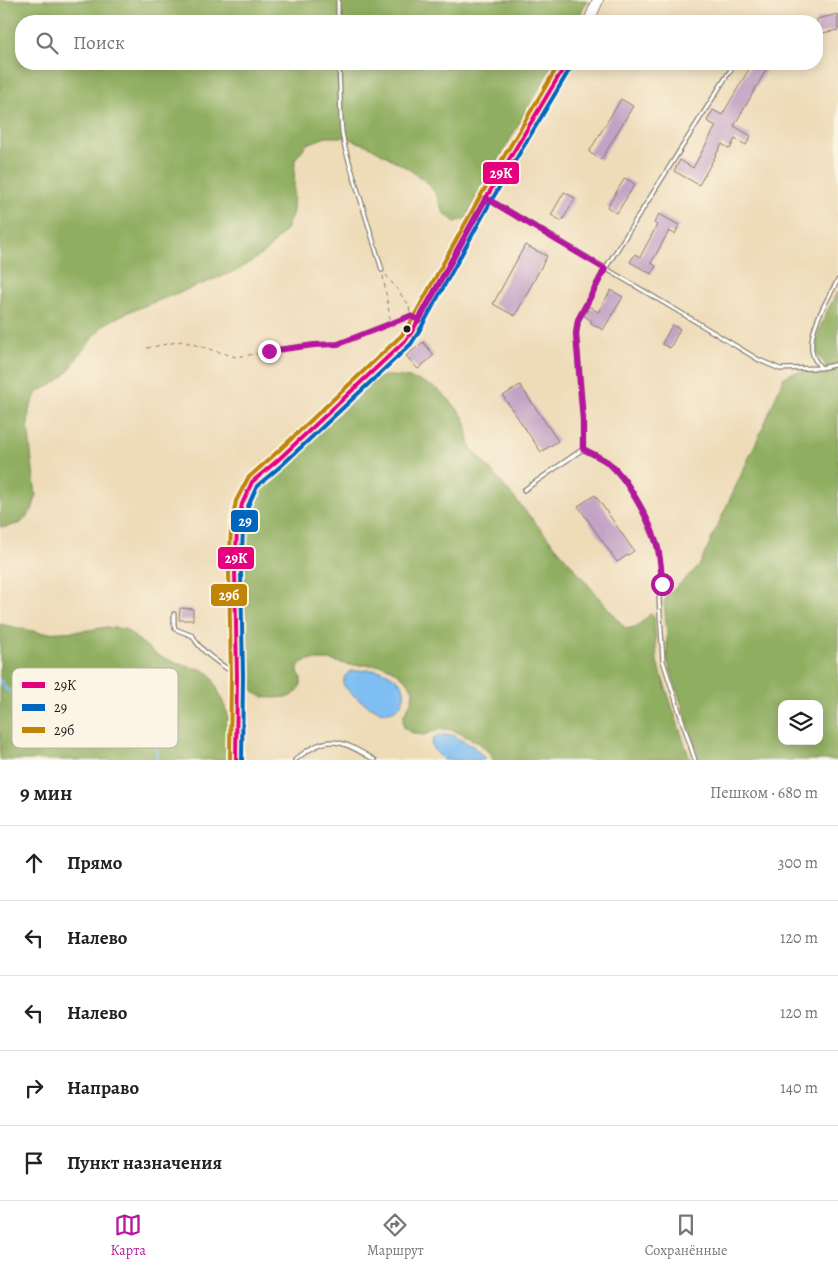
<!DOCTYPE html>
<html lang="ru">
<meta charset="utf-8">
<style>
body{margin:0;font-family:Alegreya,serif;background:#f6f6f6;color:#222}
.controls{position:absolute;right:15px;bottom:15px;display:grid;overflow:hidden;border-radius:10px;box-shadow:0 2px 12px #0003}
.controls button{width:45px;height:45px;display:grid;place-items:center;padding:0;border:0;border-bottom:1px solid #e0e0e0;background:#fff;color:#222;font:25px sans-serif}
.stop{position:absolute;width:15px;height:15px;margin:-11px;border:4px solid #b5179e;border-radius:50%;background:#fff}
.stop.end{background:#b5179e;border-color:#fff;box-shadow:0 1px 5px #0008}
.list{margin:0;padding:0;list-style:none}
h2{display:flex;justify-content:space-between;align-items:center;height:65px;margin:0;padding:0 20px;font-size:21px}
h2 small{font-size:16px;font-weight:400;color:#767676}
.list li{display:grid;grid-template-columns:32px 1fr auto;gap:15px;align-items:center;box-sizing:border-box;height:75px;padding:0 20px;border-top:1px solid #e0e0e0}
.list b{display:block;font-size:19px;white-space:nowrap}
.list em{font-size:16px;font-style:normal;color:#767676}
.icon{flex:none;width:28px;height:28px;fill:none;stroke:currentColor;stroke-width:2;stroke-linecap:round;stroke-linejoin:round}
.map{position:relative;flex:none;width:838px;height:760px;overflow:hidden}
.search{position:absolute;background:#fff;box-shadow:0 2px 12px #0003;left:15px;right:15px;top:15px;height:55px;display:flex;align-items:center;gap:12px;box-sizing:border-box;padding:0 18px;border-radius:20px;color:#767676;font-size:19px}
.sheet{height:440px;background:#fff}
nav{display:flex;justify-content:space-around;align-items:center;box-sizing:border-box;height:70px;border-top:1px solid #e0e0e0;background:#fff;font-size:14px;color:#767676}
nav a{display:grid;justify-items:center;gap:2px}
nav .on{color:#b5179e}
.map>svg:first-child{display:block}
</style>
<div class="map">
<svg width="838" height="760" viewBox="0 0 838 760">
<rect width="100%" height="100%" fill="#fcf5e5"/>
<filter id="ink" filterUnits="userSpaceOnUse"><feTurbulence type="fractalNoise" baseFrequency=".02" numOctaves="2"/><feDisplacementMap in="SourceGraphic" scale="10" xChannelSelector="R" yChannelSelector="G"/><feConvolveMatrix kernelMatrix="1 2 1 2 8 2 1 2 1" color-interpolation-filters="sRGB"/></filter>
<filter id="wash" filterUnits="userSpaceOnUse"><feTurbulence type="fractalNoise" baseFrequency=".0096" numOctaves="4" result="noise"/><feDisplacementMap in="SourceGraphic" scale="20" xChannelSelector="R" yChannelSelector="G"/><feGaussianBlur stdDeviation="1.12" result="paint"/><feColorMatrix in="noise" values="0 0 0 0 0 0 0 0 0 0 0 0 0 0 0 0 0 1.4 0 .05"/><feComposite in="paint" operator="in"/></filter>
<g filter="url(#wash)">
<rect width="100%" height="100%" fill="#eedcb9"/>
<g fill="#90ae61" stroke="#56653e" fill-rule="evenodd">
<path d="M0 0H587L577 21H21V64H553L465 219 455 222 443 212 437 196 427 182 407 168 369 146 344 137H326L307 144 295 159 293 211 287 228 267 251 238 270 126 313 103 325 78 356 68 372 57 382 37 392 29 410 28 426 36 497 32 510 21 523 6 527H0Z"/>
<path d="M838 291V760H700L667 660V633L664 602 667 596 699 566 765 423 784 377C794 370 810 372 822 372L825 371C829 363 820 362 818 354 817 351 817 346 817 342 817 328 831 304 838 291ZM782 704H819V741H782Z"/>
<path d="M386 376C417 376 439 385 458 410 460 413 463 416 464 419 468 427 468 438 470 446L625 628C637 630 642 621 650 614H652L654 617 657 662 690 760H668L663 759 661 760H493L491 755 479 743 453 730 441 729 423 735 410 732 404 728 403 722 404 715 412 700 413 690 408 682 396 672 383 665H350L329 660H307L301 663 298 667V672L301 677V684L297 692 289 697 274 698 263 697 255 693 250 687 246 671 244 571 245 531 250 508 262 484 379 378Z"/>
<path d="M0 624 42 633 82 631 107 627 125 629 157 655 173 662 193 668 201 669 210 674 217 688 229 717 230 760H0Z"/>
</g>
<g fill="#7fbef3" stroke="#4e6d88">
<path d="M350 671C360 671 372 669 382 671 389 673 400 680 403 687 408 697 399 712 387 712 379 712 373 708 366 704 357 698 349 693 343 684L345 676Z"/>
<path d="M438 735H452L474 747 486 760H444L433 749 431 744 433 739Z"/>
</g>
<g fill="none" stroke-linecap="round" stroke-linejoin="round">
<path stroke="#7fbef3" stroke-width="2.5" d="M0 680 6 689 19 697 28 706 37 711H50L59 709 71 711 89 723 101 734C108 734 112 730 119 729 127 728 150 738 155 745 158 749 156 755 157 760"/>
</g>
<g id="blocks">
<g fill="#c3a2c5">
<path d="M838 14V30L817 34V19Z"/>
<path d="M752 64H754L766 70 734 126 751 136 746 145 735 139 730 149 722 144 699 185 674 171 680 160 693 168 716 126 707 121 713 110 722 115Z"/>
<path d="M621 99 633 106 601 160 589 152Z"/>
<path d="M625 178 635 184 617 213 607 207Z"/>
<path d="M564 192 575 198 562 221 551 215Z"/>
<path d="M659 214 679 225 675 234 669 231 651 263 656 266 651 274 630 262 635 254 640 257 657 225 654 223Z"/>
<path d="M525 245 547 256 515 316 493 304Z"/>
<path d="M611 290 623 297 603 330 591 323 592 321 584 316 589 306 598 312Z"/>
<path d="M672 325 680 329 670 348 662 344Z"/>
<path d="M423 342 434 355 418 369 406 356Z"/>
<path d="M520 385 558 441 541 452 503 396Z"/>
<path d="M595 495 634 551 617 562 578 506Z"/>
<path d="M180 608 193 609V620H179Z"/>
</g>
</g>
</g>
<g filter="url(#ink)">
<use href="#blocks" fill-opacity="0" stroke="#857c6a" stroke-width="1"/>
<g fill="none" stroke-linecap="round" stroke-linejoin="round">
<g stroke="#857c6a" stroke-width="5.5">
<g id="lane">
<path d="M338 0V21"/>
<path d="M339 64 341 119 342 132 345 148 382 270"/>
<path d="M488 199 693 320 759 360 780 369 821 368"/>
<path d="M838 280C828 298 806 333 813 355 814 360 818 364 821 368L838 364"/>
<path d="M583 449 608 462 625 481 643 511 657 544 661 567 662 584 659 599 663 661 695 760"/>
<path d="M524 490 583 449V420L576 334 578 320 605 269 733 66"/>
<path d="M174 614V624L175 629 193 636C199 651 222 665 235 674"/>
<path d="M295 760C329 732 340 740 375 760"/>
</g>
</g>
<g stroke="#857c6a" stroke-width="12">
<g id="secondary">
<path d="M589 21 598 0"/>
<path d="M236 760 237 676 235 572 237 529 242 504 252 482 278 460 383 362 406 340 413 330 486 198 566 64"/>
</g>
</g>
<g stroke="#857c6a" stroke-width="1" stroke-dasharray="4 4" stroke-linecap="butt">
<path d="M386 275 409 305 410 316"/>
<path d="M383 276 391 324"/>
<path d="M147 348 182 341 236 357 313 345 338 343 409 317"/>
</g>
<use href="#lane" stroke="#fff" stroke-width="3"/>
<use href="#secondary" stroke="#fff" stroke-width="10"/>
<g stroke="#fcf5e5" stroke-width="8">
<path id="bus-1" d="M236 760 237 676 235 572 237 529 242 504 252 482 278 460 406 340 413 330 486 198 566 64"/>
</g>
<g stroke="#fcf5e5" stroke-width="8">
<path id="bus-2" d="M242 760 243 676 241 572 243 530 248 506 257 486 282 465 411 344 418 333 491 201 571 67"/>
</g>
<g stroke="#fcf5e5" stroke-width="8">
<path id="bus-3" d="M230 760 231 676 229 572 231 528 236 501 248 478 274 455 401 336 408 327 481 195 559 64"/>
</g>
<use href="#bus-1" stroke="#e5007d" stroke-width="4"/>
<use href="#bus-2" stroke="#0065bd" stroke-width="4"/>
<use href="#bus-3" stroke="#c08407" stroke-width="4"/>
</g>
</g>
<g fill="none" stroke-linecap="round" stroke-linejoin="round" filter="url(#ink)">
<path stroke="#b5179e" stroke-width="6" d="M269 351 314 345 338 344 410 316 419 320 486 198 605 269 578 320 576 334 583 420V449C591 453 600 457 607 462 626 475 651 523 657 545 661 558 661 571 662 584"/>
</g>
<circle fill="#1c1c1c" stroke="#fcf5e5" stroke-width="2" cx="407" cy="329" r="4.5"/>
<rect x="12" y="668" width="166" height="80" rx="8" fill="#fcf5e5" stroke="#b9b4a9" stroke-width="1"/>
<rect x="22" y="682" width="23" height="6" fill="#e5007d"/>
<rect x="22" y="704" width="23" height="7" fill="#0065bd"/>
<rect x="22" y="727" width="23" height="6" fill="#c08407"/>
<g font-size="14" fill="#1c1c1c">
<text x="54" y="690">29К</text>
<text x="54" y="712">29</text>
<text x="54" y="735">29б</text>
</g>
<g stroke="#fcf5e5" stroke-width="2">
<rect x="482" y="161" width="38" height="24" rx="5" fill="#e5007d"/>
<rect x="230" y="509" width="29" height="24" rx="5" fill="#0065bd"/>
<rect x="217" y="546" width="38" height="24" rx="5" fill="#e5007d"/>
<rect x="210" y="583" width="38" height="24" rx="5" fill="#c08407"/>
</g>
<g font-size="14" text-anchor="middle" font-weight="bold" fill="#fff">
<text x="501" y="178">29К</text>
<text x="245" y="526">29</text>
<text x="236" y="563">29К</text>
<text x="229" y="600">29б</text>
</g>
</svg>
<div class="controls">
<button><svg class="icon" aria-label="layers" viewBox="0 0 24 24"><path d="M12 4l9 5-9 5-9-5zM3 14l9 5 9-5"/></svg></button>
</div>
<div class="stop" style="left:662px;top:584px"></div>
<div class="stop end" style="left:269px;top:351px"></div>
<div class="search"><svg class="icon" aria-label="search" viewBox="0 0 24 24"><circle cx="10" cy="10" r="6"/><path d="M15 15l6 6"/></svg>Поиск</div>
</div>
<section class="sheet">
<h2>9 мин<small>Пешком · 680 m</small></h2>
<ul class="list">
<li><svg class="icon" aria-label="ahead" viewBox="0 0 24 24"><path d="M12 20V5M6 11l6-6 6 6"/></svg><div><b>Прямо</b></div><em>300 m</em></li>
<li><svg class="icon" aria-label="left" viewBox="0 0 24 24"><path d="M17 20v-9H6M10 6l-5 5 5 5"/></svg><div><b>Налево</b></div><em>120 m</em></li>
<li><svg class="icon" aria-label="left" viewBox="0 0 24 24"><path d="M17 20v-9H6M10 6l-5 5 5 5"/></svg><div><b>Налево</b></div><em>120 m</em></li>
<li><svg class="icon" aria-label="right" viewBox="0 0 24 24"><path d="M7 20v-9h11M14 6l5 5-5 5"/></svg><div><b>Направо</b></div><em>140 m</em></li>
<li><svg class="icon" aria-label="arrive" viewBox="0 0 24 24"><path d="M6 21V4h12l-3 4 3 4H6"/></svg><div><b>Пункт назначения</b></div></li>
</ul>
</section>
<nav>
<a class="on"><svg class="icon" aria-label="map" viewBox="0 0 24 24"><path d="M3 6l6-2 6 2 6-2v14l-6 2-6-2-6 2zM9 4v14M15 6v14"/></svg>Карта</a>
<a><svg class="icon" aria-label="directions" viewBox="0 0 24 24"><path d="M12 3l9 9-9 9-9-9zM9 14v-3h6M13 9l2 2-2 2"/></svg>Маршрут</a>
<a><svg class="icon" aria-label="saved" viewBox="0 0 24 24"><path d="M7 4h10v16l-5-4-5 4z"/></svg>Сохранённые</a>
</nav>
